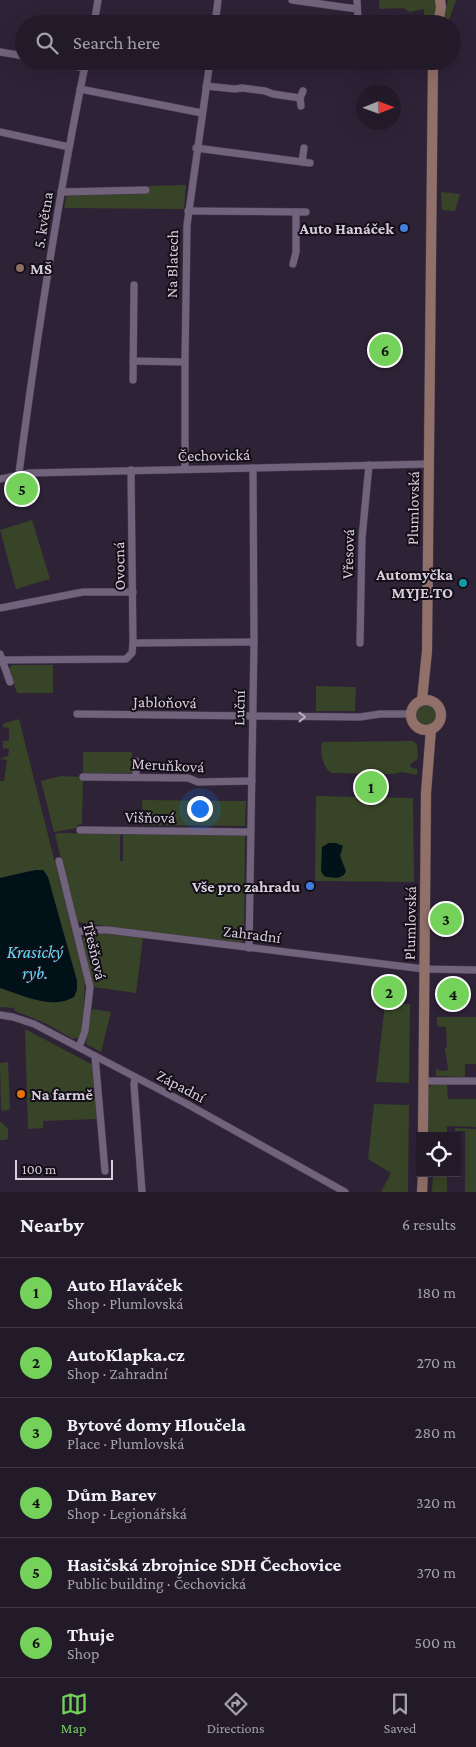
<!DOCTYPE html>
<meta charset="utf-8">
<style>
body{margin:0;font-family:"Crimson Pro",serif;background:#2e2735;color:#f1f3f6}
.controls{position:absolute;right:15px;bottom:15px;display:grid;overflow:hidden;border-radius:0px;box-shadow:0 5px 20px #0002}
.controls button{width:45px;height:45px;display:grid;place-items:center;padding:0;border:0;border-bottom:1px solid #3f3846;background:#221a29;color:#f1f3f6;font:25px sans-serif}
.compass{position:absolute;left:356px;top:85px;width:45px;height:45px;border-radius:50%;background:#221a29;box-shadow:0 5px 20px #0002;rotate:89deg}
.scale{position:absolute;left:15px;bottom:12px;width:98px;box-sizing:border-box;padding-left:5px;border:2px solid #d6cedc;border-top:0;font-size:14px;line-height:18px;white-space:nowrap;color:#d6cedc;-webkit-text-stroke:4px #130e17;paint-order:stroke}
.you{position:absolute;left:199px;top:808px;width:18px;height:18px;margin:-12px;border:4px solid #fff;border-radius:50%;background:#1a73e8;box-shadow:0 0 0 8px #1a73e833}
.badge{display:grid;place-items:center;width:32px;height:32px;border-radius:50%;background:#74d25b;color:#111;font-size:16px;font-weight:700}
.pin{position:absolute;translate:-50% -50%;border:2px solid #fff;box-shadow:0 1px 5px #0006}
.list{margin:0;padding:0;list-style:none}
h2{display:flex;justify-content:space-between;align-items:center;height:65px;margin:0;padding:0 20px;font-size:21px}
h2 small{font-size:16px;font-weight:400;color:#a2a1a8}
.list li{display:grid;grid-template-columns:32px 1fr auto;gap:15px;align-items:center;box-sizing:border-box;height:70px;padding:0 20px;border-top:1px solid #3f3846}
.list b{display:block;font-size:19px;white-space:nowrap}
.list p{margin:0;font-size:16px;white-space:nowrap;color:#a2a1a8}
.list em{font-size:16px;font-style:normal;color:#a2a1a8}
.icon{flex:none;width:28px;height:28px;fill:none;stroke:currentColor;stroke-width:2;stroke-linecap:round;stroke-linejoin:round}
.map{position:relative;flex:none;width:476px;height:1192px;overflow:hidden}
.search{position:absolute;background:#221a29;box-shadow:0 5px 20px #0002;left:15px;right:15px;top:15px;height:55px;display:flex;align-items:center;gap:12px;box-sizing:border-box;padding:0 18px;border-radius:28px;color:#a2a1a8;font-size:19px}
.sheet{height:485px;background:#221a29}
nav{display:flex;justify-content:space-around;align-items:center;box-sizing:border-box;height:70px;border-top:1px solid #3f3846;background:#221a29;font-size:14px;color:#a2a1a8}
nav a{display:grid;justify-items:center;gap:2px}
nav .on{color:#74d25b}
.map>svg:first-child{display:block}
</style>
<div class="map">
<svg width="476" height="1192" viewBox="0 0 476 1192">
<rect width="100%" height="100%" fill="#2e2237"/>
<g fill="#384427">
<path d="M379 0H438L433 24H424V9L410 12 403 8 379 9Z"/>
<path d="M448 0H456L449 20 443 19Z"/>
<path d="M186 185 184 209 64 208 67 195 148 194 149 186Z"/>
<path d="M441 192 460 194 455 211 442 210Z"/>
<path d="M32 520 50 579 16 589 0 530Z"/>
<path d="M12 665H53V693H17L9 669Z"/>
<path d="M316 686 356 687 355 711H316Z"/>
<circle cx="426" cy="715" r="10"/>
<path d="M19 719 85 983 82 1031 79 1037 73 1039 47 1024 15 1011 14 1008 0 1007V988C21 995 76 1020 77 981L46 873 43 870 29 871 0 878V781H4L7 760 1 759V758L8 756 9 749 3 748V741H9V728L3 727V724Z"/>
<path d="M413 741 417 745 418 758 410 765 412 768 417 769V775L402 772 393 774 331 773C322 766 320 752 322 742Z"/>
<rect x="83" y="752" width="49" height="21"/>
<path d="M61 776 80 777 83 781 82 824 77 825V828L54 832 41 781Z"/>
<path d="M316 796 413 798 414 882 315 881Z"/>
<path d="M142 800 246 801 245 826 143 825Z"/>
<path d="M60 833 120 834V861H123V834L245 835 244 940 240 944 83 923 76 921 55 834Z"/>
<path d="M95 933 111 934 143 938 136 993 93 987 82 940 86 934Z"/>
<path d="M385 1004H410L409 1083 376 1082Z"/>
<path d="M92 1009 111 1012 101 1052 86 1044Z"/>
<path d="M437 1017H476V1064H465V1077L436 1076V1069L442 1071 448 1070 446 1053H445V1048H447L446 1027 437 1026Z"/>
<path d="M25 1029 93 1065 98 1119 43 1121V1128L28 1129Z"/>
<path d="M8 1062 10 1106 9 1110 3 1111 1 1109 0 1063Z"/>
<path d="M433 1084H447L448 1099H476V1127L447 1126V1136H428V1088Z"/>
<path d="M374 1104 409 1105 408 1192H381L391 1173 368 1159Z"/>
<path d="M0 1121 8 1129V1138L6 1140H0Z"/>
<path d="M455 1128 476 1129V1192H465V1131H455Z"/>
<path d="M433 1173H447V1192H432Z"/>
</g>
<g fill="#001218">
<path d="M329 843H336L343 846 340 856 346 871C343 880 332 878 324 876L321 871 322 847Z"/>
<path d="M36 870H43L48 877 77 981V990L74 997C52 1010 23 995 0 988V878Z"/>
</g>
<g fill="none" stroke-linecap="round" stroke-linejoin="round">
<g stroke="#483d4f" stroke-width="8">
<g id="minor">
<path d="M292 0 357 9"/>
<path d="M357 0 358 18"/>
<path d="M94 24 98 0"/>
<path d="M215 24 218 0"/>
<path d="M0 52 24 56"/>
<path d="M50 61 84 68"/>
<path d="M206 86 235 89 242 88 265 91 273 94 300 98 301 106"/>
<path d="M80 89 202 113"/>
<path d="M300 98 303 91"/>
<path d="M0 132 69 147"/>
<path d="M196 148 310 163"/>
<path d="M302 162 304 148"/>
<path d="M61 192 146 190"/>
<path d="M188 211 306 212"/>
<path d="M293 264 296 252V212"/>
<path d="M133 361 185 362"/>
<path d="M133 380 134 285"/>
<path d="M185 469V362L187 225 210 61"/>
<path d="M19 473C37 336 58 197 86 61"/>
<path d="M0 479 29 473 429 464"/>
<path d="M0 608 83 592H133"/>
<path d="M133 643 254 642"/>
<path d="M360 643 362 538 369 465"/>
<path d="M0 654 10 682"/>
<path d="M2 660 126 659 132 653 133 643 131 470"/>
<path d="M77 714 360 717 380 714H411"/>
<path d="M136 761V777"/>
<path d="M83 777 188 778 198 782 252 781"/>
<path d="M80 830 250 832"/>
<path d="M59 861 90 987 85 1031 79 1047"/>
<path d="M77 932 89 930H108L424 969 476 970"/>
<path d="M249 948 254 642 253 468"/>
<path d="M0 1015 13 1017 34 1024 187 1104 345 1192"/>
<path d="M95 1056 105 1171"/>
<path d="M135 1078 134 1084 142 1192"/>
<path d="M423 1081H476"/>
</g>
</g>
<g stroke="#483d4f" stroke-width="11">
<g id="secondary">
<path d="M438 24 441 7 440 0"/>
<path d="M422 700 427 651 433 61"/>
<circle cx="426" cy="715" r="15"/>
<path d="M423 1136 426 793 431 729"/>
<path d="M422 1192 423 1173"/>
</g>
</g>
<use href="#minor" stroke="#71637c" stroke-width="7"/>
<use href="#secondary" stroke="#907068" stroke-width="10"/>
</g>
<defs><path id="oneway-chevron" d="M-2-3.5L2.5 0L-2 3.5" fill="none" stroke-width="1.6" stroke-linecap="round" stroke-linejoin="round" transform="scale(1.25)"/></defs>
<use stroke="#b8aebf" href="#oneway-chevron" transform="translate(302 717)"/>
<g fill="#3f7fe0" stroke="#130e17" stroke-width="2">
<circle cx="404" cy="228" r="5"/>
<circle cx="310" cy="886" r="5"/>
</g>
<circle fill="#8d6e63" stroke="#130e17" stroke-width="2" cx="20" cy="268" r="5"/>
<circle fill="#0f9aa8" stroke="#130e17" stroke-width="2" cx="463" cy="583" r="5"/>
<circle fill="#e8710a" stroke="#130e17" stroke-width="2" cx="21" cy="1094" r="5"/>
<g text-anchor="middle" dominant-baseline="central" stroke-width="4" stroke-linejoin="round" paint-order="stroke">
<g font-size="16" fill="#d6cedc" stroke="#130e17">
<text transform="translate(43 220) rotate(-81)">5. května</text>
<text transform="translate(172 264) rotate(-89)">Na Blatech</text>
<text transform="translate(214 455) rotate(-1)">Čechovická</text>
<text transform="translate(413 508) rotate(-89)">Plumlovská</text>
<text transform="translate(348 554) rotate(-88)">Vřesová</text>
<text transform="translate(119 566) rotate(-91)">Ovocná</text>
<text transform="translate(165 702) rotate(1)">Jabloňová</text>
<text transform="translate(239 708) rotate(-89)">Luční</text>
<text transform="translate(168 765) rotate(3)">Meruňková</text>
<text transform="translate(150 817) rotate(1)">Višňová</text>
<text transform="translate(410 923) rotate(-89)">Plumlovská</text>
<text transform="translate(252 934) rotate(7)">Zahradní</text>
<text transform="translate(95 951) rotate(77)">Třešňová</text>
<text transform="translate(181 1086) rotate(28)">Západní</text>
</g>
<g font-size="16" font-weight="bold" fill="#d6cedc" stroke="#130e17" text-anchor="end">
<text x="394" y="228">Auto Hanáček</text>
<text x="30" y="268" text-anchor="start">MŠ</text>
<text x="453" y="574">Automyčka<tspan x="453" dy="18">MYJE.TO</tspan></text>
<text x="300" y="886">Vše pro zahradu</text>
<text x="31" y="1094" text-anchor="start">Na farmě</text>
</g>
<g font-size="18" font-style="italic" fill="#66d7f7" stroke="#130e17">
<text x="35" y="952">Krasický<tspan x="35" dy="21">ryb.</tspan></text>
</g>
</g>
</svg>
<div class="controls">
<button><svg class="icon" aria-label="locate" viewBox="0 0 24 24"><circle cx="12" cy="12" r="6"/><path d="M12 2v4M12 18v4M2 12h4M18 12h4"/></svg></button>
</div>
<svg class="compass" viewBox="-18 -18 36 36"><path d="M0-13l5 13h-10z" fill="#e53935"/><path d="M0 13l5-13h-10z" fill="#a2a1a8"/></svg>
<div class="scale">100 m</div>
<div class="you"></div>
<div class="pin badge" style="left:371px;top:787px">1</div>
<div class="pin badge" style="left:389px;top:992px">2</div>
<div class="pin badge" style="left:446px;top:919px">3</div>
<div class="pin badge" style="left:453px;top:994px">4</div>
<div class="pin badge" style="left:22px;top:489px">5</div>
<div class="pin badge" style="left:385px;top:350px">6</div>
<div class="search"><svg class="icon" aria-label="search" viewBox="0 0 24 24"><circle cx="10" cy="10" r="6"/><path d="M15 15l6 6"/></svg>Search here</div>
</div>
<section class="sheet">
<h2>Nearby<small>6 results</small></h2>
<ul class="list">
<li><span class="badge">1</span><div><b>Auto Hlaváček</b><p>Shop · Plumlovská</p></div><em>180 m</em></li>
<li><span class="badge">2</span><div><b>AutoKlapka.cz</b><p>Shop · Zahradní</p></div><em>270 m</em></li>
<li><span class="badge">3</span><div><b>Bytové domy Hloučela</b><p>Place · Plumlovská</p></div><em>280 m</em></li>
<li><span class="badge">4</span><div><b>Dům Barev</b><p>Shop · Legionářská</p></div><em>320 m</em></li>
<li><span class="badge">5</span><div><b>Hasičská zbrojnice SDH Čechovice</b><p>Public building · Čechovická</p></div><em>370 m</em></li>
<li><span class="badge">6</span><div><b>Thuje</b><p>Shop</p></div><em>500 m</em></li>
</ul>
</section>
<nav>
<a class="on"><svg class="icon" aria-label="map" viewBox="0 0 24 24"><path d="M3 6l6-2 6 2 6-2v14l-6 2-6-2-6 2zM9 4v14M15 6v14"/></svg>Map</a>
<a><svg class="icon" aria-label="directions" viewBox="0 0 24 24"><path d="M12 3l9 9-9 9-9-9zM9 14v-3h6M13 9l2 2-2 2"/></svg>Directions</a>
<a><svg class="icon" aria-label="saved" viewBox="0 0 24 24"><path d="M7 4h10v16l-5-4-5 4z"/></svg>Saved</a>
</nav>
